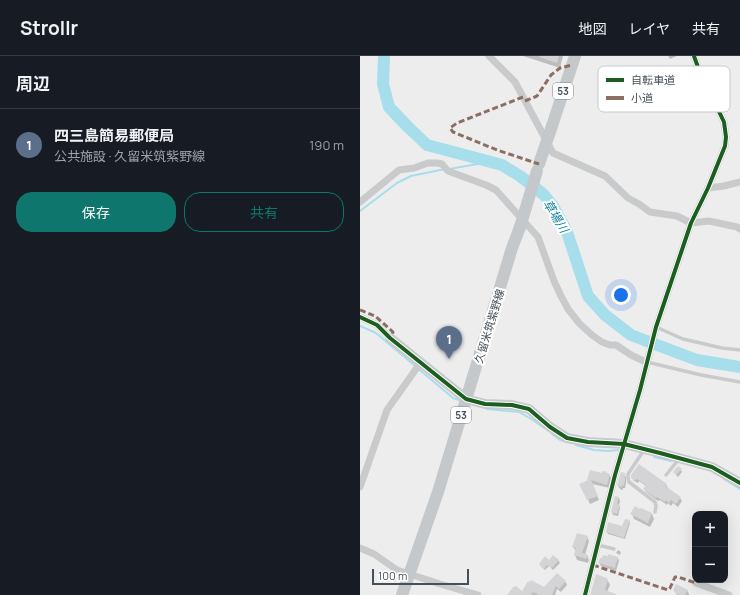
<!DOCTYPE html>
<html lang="ja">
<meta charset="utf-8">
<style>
body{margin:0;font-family:Manrope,"Noto Sans JP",sans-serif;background:#242831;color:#f1f3f6}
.controls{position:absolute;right:12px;bottom:12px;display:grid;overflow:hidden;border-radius:8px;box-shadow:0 4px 16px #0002}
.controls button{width:36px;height:36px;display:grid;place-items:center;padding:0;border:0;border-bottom:1px solid #363941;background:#171b24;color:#f1f3f6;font:20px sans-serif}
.scale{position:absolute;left:12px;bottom:10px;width:97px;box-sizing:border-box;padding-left:4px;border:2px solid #455059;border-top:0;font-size:11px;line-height:14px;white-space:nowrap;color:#455059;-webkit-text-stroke:3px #fff;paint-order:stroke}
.you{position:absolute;left:261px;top:239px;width:14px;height:14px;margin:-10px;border:3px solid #fff;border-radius:50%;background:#1a73e8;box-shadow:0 0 0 6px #1a73e833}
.badge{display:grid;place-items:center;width:26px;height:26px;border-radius:50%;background:#0f766e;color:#fff;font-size:13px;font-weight:700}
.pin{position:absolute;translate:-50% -33px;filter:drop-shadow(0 1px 2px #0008)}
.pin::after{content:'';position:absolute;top:21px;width:14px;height:12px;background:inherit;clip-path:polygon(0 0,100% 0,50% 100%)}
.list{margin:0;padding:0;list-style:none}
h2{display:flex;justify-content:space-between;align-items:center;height:52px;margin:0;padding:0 16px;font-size:17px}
h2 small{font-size:13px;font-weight:400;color:#9ea1a6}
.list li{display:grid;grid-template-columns:26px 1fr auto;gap:12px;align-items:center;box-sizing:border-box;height:72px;padding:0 16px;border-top:1px solid #363941}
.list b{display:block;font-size:15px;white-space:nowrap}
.list p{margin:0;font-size:13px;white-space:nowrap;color:#9ea1a6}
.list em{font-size:13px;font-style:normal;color:#9ea1a6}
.actions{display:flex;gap:8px;padding:12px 16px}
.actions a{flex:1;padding:9px 0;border:1px solid #0f766e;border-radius:16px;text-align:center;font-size:14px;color:#0f766e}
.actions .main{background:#0f766e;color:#fff}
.map{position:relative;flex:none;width:380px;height:539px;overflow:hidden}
header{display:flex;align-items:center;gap:24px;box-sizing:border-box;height:56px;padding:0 20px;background:#171b24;border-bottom:1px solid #363941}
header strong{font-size:19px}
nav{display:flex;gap:22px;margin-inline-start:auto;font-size:14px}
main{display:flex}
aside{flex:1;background:#171b24}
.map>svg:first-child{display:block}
</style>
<header>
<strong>Strollr</strong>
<nav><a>地図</a><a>レイヤ</a><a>共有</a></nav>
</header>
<main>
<aside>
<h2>周辺<small></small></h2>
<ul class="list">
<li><span class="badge" style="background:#5c6f8a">1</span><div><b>四三島簡易郵便局</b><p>公共施設 · 久留米筑紫野線</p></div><em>190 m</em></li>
</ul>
<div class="actions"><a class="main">保存</a><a>共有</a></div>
</aside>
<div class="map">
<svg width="380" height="539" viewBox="0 0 380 539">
<rect width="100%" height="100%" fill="#eeeded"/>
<g fill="#0003">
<path d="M163 0H203L200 12Z"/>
<path d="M307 0H317L310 3 308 0Z"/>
<path d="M321 414 322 416 318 421 314 416Z"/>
<path d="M242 418 249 419 252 423 250 432 232 428 239 444 230 448 221 428Z"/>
<path d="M264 418 266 421V427L265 432H263V434L260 433 258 430Z"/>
<path d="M272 421 306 429 308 432 320 442 322 445 318 451 313 447 311 450 308 447 307 449 300 444 298 445 286 436 284 433 286 430 279 425 278 427 274 425Z"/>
<path d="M256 441 259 442 260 445 259 449 260 452 258 460 253 459 252 456Z"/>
<path d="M281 453 292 458 294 463 290 471 274 463 272 458 281 454Z"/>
<path d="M269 465 270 467 265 483 248 478 247 476 263 472Z"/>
<path d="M227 481 229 485 225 499H227L229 504 228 507 217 504 215 499 216 495 213 491Z"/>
<path d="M258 494 261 496 260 499 256 497Z"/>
<path d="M258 502 259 505 256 515 241 510 239 507Z"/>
<path d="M198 504 200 507 193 514 189 510 185 514 180 509 189 505Z"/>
<path d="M247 523 250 529 247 536 251 539H231Z"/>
<path d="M205 525 207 529 201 536 197 533 195 539H148L185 532Z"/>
<path d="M314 534H327L329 538V539H317Z"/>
</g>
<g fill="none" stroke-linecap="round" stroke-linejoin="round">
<g stroke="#a6deeb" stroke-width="2">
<path d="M89 113 129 106"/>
<path d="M0 155 37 127 51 120 85 113"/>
<path d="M0 270 16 277 93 342 102 345"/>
<path d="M127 353 159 356 173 364 184 372"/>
<path d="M192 378 200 384 204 385"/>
<path d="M216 389 234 394 248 395 260 394"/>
<path d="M294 401 311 405"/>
<path d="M364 423 380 433"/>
</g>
<path stroke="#a6deeb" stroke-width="12" d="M24 0 23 28 29 51 47 70 67 89 101 98 142 109 160 120 183 138 193 150 207 176 228 240 245 259 271 279 305 292 337 304 380 311"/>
</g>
<g fill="#d4d4d6">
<path d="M180 0H199L197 7 179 1Z"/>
<path d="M279 408 307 428 305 430 321 441 316 448 311 444 309 447 306 444 305 446 297 441 296 442 283 433 286 429 277 423 275 425 271 422V419Z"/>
<path d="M318 410 322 413 316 419 313 416Z"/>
<path d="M230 414 242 417V415L247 416V417L250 418 247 429 231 424 238 440 227 444 219 428 228 424H227Z"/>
<path d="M261 416 265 417V424L264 430 262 429V431L257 430Z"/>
<path d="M255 440 259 441 257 448 260 449 257 458 251 456Z"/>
<path d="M275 450 280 453 281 452 292 457 288 467 270 458Z"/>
<path d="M265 463 270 464 264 482 246 476 248 466 262 470Z"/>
<path d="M217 477 228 480 222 497 228 499 226 503 214 499 216 492 212 491Z"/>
<path d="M248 498 258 501 255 512 238 507 240 502H242L243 499 248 500Z"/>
<path d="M193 499 199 504 192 512 187 509 184 513 179 508 185 500 189 504Z"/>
<path d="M197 517 206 525 199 533 196 530 192 539H179L173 536 171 539H168L165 538 167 539H147L154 530 155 531 156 530 162 535 168 525 170 526 171 524 184 531Z"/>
<path d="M236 518 247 522V523L248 524 245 534 256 538V539H230Z"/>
<path d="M316 528 328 534 325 539H319L314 536 315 534H313Z"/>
</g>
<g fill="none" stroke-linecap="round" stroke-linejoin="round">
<g stroke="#c8cacc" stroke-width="3.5">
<path d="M296 271 323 283 362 292 380 294"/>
<path d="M287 306 341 319 380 326"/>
<path d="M284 394 268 418V422L269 426 295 446 296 450 295 456"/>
<path d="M306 419 319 403"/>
<path d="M238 489 254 493"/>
</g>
<g stroke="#c8cacc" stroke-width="7">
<path d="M129 0 155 26 193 97 245 120 268 142 279 148 290 156 317 160 331 167 349 165 377 171 380 173"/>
<path d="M348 132 364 130 380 126"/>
<path d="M0 146 39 114 54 112 68 107H77L82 108 88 115 126 129 136 134 178 181 194 225 201 240 208 253 219 267 232 279 242 286 250 289H256L271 299 286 306"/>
<path d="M0 261 17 269 30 282"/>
<path d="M0 431 27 354 61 306"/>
<path d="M0 492 14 498 37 514 80 528 118 539"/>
<path d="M336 527 369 539"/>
<path d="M225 539 255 419 280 334 296 271 331 167 348 132 365 90 366 81 364 66 339 14 334 0"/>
</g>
<path stroke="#c8cace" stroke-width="10" d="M30 282 106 343 125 348 152 349 169 353 190 371 207 382 228 386 264 388 300 397 352 411 380 427"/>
<g stroke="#c4c8cb" stroke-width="12">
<path d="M192 70 215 0"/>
<path d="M42 539 78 436 152 192 160 171"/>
</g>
<g stroke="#c4c8cb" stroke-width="12">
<path d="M179 108 192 70"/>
<path d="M160 171 177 115"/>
</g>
<g stroke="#8d6e63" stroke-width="3" stroke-dasharray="6 3" stroke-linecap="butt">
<path d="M163 41 97 67 90 72 93 76 137 94 179 108"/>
<path d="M165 45 177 40 191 19 200 12 212 9"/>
<path d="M0 254 15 260 33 276 30 282"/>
<path d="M233 509 308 534 310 532 315 521H318L336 527"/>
</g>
<g stroke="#fff" stroke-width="6">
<g id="cycleway">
<path d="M0 261 17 269 30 282 106 343 125 348 152 349 169 353 190 371 207 382 228 386 264 388 300 397 352 411 380 427"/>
<path d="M225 539 255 419 280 334 296 271 331 167 348 132 365 90 366 81 364 66 339 14 334 0"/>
</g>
</g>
<use href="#cycleway" stroke="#1b5e20" stroke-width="4"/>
</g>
<g text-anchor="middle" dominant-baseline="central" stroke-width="4" stroke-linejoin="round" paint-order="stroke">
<g fill="#fff" stroke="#7d848b" stroke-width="1">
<rect x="193" y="27" width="20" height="16" rx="3"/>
<rect x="91" y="351" width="20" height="16" rx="3"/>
</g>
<g font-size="10" font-weight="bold" fill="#455059">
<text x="203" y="35">53</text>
<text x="101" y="359">53</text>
</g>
<g font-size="11" fill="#455059" stroke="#fff">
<text transform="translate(129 270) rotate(-73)">久留米筑紫野線</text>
</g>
<g font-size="12" font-style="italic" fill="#0e809d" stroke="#fff">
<text transform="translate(196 160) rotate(59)">草場川</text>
</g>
</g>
<rect x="238" y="10" width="132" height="46" rx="6" fill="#fff" stroke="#c7cacd" stroke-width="1"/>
<rect x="246" y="22" width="18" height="4" fill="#1b5e20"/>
<rect x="246" y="40" width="18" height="4" fill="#8d6e63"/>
<g font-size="11" fill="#455059">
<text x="271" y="28">自転車道</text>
<text x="271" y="46">小道</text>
</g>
</svg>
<div class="controls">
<button>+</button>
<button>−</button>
</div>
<div class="scale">100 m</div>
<div class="you"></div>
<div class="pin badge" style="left:89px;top:303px;background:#5c6f8a">1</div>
</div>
</main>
